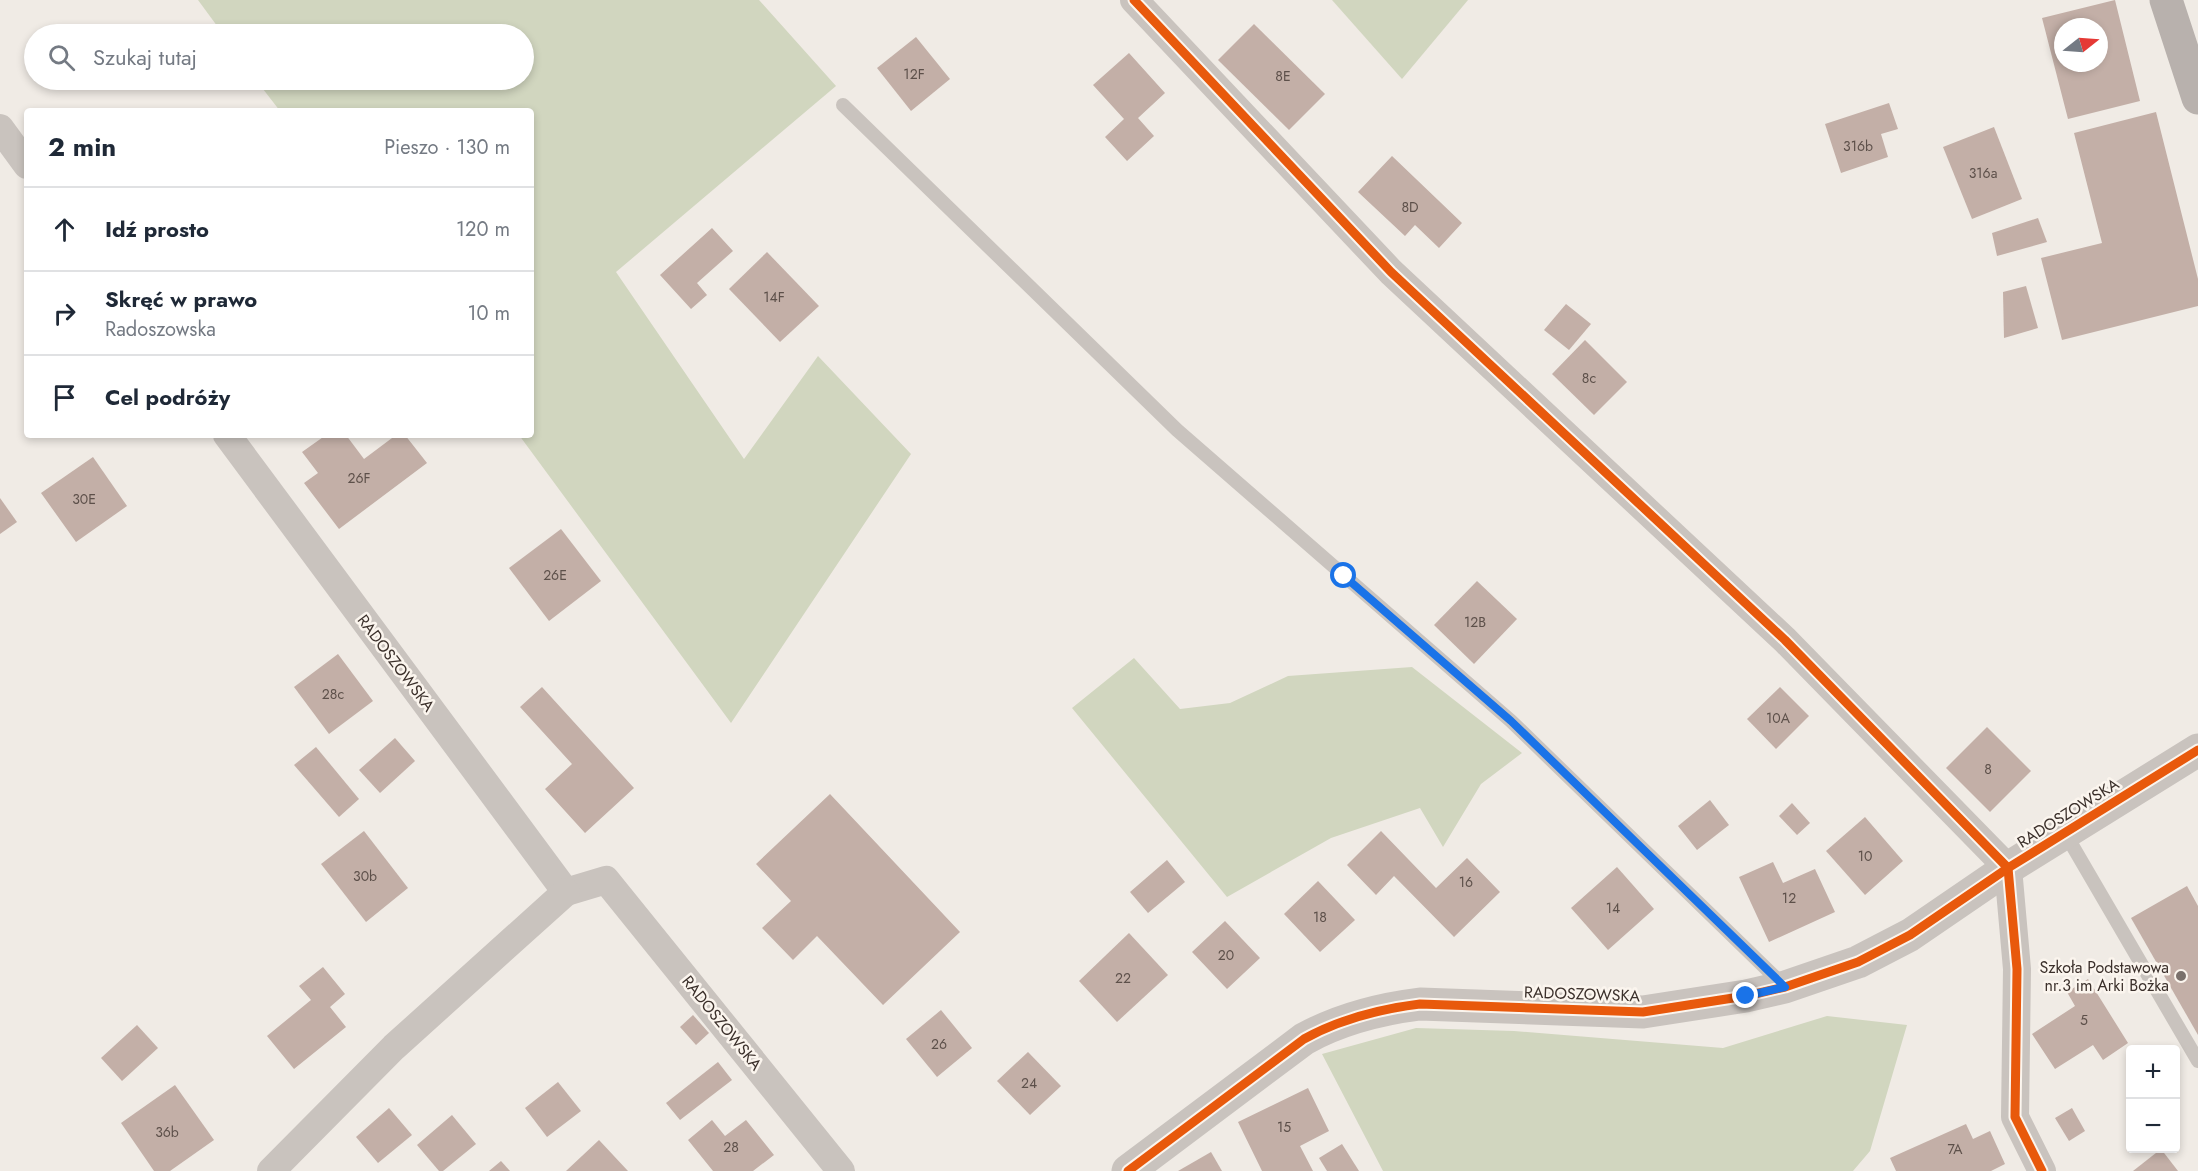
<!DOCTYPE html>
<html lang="pl">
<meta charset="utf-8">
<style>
body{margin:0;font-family:Jost,sans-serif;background:#f2f2f3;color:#1f2937}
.controls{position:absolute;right:18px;bottom:18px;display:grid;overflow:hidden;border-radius:6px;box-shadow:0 3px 9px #0003}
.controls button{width:54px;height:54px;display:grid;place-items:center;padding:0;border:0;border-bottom:2px solid #e0e1e3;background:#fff;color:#1f2937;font:30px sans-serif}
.compass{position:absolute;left:2054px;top:18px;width:54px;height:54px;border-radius:50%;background:#fff;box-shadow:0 3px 9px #0003;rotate:73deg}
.stop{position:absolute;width:18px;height:18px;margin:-14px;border:4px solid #1a73e8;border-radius:50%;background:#fff}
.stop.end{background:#1a73e8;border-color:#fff;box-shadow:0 2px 6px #0008}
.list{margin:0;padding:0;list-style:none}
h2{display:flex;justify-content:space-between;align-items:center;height:78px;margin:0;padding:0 24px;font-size:26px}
h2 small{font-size:20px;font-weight:400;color:#747a83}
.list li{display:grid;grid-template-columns:39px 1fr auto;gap:18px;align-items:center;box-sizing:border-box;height:84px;padding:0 24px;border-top:2px solid #e0e1e3}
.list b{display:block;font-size:22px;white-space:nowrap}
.list p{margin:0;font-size:20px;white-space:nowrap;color:#747a83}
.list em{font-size:20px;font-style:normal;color:#747a83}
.icon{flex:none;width:33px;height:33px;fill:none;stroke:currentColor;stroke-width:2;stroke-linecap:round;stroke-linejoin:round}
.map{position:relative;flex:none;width:2198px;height:1171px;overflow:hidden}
.search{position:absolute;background:#fff;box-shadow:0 3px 9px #0003;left:24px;top:24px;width:510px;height:66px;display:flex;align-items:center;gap:15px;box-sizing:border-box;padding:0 21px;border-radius:33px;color:#747a83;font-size:22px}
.panel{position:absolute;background:#fff;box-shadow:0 3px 9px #0003;left:24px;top:108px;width:510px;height:330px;border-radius:6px}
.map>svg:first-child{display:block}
</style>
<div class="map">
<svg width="2198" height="1171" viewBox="0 0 2198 1171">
<rect width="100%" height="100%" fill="#f0ebe5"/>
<g fill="#d1d6bf">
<path d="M198 0H759L836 86 616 272 744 459 818 356 911 454 731 723 519 435H531V111H280L256 80H524V34H223Z"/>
<path d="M1332 0H1468L1402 79Z"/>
<path d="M1134 658 1180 709 1230 703 1288 676 1412 667 1522 753 1481 784 1443 847 1420 808 1331 838 1227 897 1072 708Z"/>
<path d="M1827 1016 1907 1025 1870 1151 1853 1171H1383L1322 1054 1416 1028 1514 1031 1723 1048Z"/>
</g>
<g fill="#c3afa7" fill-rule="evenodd">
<path d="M2115 0 2140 101 2068 119 2042 18ZM2063 27H2099V63H2063Z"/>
<path d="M1254 24 1325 94 1289 130 1218 60Z"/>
<path d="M916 37 950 79 911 111 877 68Z"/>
<path d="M1129 53 1165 93 1138 118 1154 136 1127 161 1105 137 1124 119 1093 85Z"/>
<path d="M1889 103 1898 129 1881 134 1888 157 1841 173 1825 124Z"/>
<path d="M2156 112 2198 279V306L2062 340 2041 258 2102 243 2074 133Z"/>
<path d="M1994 127 2022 199 1972 219 1943 147Z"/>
<path d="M1392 156 1462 223 1439 248 1415 225 1405 236 1358 192Z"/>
<path d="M2038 218 2047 242 1997 256 1992 233Z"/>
<path d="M712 228 733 251 697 283 707 295 691 309 660 275Z"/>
<path d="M767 252 819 306 780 342 729 289Z"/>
<path d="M2026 286 2038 328 2004 338 2003 292Z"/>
<path d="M1566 304 1591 324 1569 350 1544 330Z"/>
<path d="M1585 340 1627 382 1594 415 1552 374Z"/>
<path d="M326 435H346L364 459 396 435H405L427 463 339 529 304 483 318 473 302 452Z"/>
<path d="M93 457 127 506 76 542 41 493Z"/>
<path d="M0 498 17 522 0 534Z"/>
<path d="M561 529 601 581 549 621 509 568Z"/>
<path d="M1477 581 1517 619 1474 664 1434 625Z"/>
<path d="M338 654 373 701 329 734 294 687Z"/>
<path d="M542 687 634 788 585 833 545 789 572 764 520 707Z"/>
<path d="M1780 687 1809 716 1776 749 1747 719Z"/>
<path d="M1987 727 2031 771 1990 812 1946 768Z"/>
<path d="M395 738 415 761 380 793 359 770Z"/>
<path d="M316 747 359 799 339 817 294 765Z"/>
<path d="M830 794 960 932 883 1005 817 936 793 960 762 928 791 901 756 864Z"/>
<path d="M1710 800 1729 825 1697 850 1678 826Z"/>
<path d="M1792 803 1810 823 1797 835 1779 816Z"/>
<path d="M1865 817 1903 861 1865 895 1826 851Z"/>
<path d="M364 831 408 888 366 922 321 864Z"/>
<path d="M1381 831 1436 888 1467 858 1500 892 1454 937 1394 876 1376 895 1347 865Z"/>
<path d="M1167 860 1185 882 1148 913 1130 892Z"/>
<path d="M1773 862 1783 883 1815 869 1835 912 1769 942 1739 877Z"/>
<path d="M1617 867 1654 909 1608 950 1571 908Z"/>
<path d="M1318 881 1355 920 1320 952 1284 914Z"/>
<path d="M2187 886 2198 906V1035L2131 918Z"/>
<path d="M1225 921 1260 958 1227 989 1192 952Z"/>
<path d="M1129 933 1168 975 1117 1022 1079 981Z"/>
<path d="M323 967 345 994 330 1007 346 1027 294 1069 267 1036 311 1000 299 986Z"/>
<path d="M2088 979 2128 1043 2103 1060 2093 1045 2055 1069 2032 1034 2075 1006 2067 992Z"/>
<path d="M941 1010 972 1048 937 1077 906 1039Z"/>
<path d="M693 1015 709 1033 696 1045 680 1027Z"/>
<path d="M137 1025 158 1048 122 1081 101 1058Z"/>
<path d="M1028 1052 1061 1086 1030 1115 997 1081Z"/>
<path d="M718 1062 732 1080 680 1120 666 1103Z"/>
<path d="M558 1082 581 1111 547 1137 525 1108Z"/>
<path d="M175 1085 214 1140 170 1171H154L121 1123Z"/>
<path d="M1308 1088 1329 1131 1300 1146 1313 1171H1262L1238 1122Z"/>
<path d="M389 1108 412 1135 378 1163 356 1137Z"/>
<path d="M2072 1108 2085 1131 2069 1141 2055 1118Z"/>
<path d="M452 1115 476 1144 443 1171H439L417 1145Z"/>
<path d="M712 1120 725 1136 746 1120 774 1155 753 1171H713L688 1140Z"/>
<path d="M1966 1124 1973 1139 1990 1131 2005 1164 1991 1171H1896L1890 1158Z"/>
<path d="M599 1140 628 1171H566Z"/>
<path d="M1342 1144 1359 1171H1327L1319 1158Z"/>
<path d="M2161 1149 2178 1171H2133Z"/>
<path d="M1211 1152 1222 1171H1178Z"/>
<path d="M501 1161 510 1171H489Z"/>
</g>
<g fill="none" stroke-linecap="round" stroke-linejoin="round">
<g stroke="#c9c3be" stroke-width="14">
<path d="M843 105 1177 430 1511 721 1783 985"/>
<path d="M2065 833 2198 1061"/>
</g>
<g stroke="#c9c3be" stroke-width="28">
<path d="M1134 0 1391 272 1785 640 2008 868 2017 969 2015 1117 2042 1171"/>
<path d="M0 128 27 165"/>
<path d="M227 435 566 892 606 880 841 1171"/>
<path d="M271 1171 394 1047 566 892"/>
</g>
<path stroke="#c9c3be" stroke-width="33" d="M1128 1171 1304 1039C1340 1019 1380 1009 1420 1004L1643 1012 1746 996 1785 987 1858 962 1910 935 2008 868 2198 750"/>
<path stroke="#b8b1ad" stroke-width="33" d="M2166 0 2198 98"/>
<g stroke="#fbf5ee" stroke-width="13">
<g id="cycleway">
<path d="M1134 0 1391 272 1785 640 2008 868 2017 969 2015 1117 2042 1171"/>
<path d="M1128 1171 1304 1039C1340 1019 1380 1009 1420 1004L1643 1012 1746 996 1785 987 1858 962 1910 935 2008 868 2198 750"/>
</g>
</g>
<use href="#cycleway" stroke="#e8590c" stroke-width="9"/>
</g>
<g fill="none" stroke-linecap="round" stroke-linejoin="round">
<path stroke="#1a73e8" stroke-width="8" d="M1344 576 1511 721 1785 987 1746 996"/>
</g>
<circle fill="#7a716c" stroke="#fbf5ee" stroke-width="2" cx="2181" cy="976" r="6"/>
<g text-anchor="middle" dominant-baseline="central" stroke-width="5" stroke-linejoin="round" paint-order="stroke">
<g font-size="14" fill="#5d504a">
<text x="914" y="74">12F</text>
<text x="1283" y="76">8E</text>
<text x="1858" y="146">316b</text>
<text x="1983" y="173">316a</text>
<text x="1410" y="207">8D</text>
<text x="774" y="297">14F</text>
<text x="1589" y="378">8c</text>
<text x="359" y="478">26F</text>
<text x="84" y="499">30E</text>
<text x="555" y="575">26E</text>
<text x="1475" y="622">12B</text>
<text x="333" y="694">28c</text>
<text x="1778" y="718">10A</text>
<text x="1988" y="769">8</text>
<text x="1865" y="856">10</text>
<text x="365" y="876">30b</text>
<text x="1466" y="882">16</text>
<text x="1789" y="898">12</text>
<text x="1613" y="908">14</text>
<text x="1320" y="917">18</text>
<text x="1226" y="955">20</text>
<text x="1123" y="978">22</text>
<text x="2084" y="1020">5</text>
<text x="939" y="1044">26</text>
<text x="1029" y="1083">24</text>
<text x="1284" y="1127">15</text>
<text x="167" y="1132">36b</text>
<text x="731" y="1147">28</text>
<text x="1955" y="1149">7A</text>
</g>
<g font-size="16" fill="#3b302b" stroke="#fbf5ee">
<text transform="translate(396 663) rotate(53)">RADOSZOWSKA</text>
<text transform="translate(2068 813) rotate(-32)">RADOSZOWSKA</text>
<text transform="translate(1582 994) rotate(2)">RADOSZOWSKA</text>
<text transform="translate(722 1023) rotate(51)">RADOSZOWSKA</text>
</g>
<g font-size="16" fill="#3b302b" stroke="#fbf5ee" text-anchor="end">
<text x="2169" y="967">Szkoła Podstawowa<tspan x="2169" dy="18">nr.3 im Arki Bożka</tspan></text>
</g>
</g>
</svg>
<div class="controls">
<button>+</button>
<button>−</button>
</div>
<svg class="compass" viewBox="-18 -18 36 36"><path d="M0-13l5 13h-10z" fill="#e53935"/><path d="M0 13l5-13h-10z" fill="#747a83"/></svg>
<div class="stop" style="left:1344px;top:576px"></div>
<div class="stop end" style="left:1746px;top:996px"></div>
<div class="search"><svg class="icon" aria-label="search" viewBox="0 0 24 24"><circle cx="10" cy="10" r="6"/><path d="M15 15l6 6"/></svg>Szukaj tutaj</div>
<section class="panel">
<h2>2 min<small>Pieszo · 130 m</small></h2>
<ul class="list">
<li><svg class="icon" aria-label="ahead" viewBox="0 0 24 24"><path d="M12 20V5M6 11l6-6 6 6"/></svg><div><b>Idź prosto</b></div><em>120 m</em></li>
<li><svg class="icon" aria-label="right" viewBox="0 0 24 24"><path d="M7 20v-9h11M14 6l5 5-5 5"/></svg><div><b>Skręć w prawo</b><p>Radoszowska</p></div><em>10 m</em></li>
<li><svg class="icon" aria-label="arrive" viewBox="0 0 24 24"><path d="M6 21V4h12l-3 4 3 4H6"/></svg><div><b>Cel podróży</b></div></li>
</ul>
</section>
</div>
